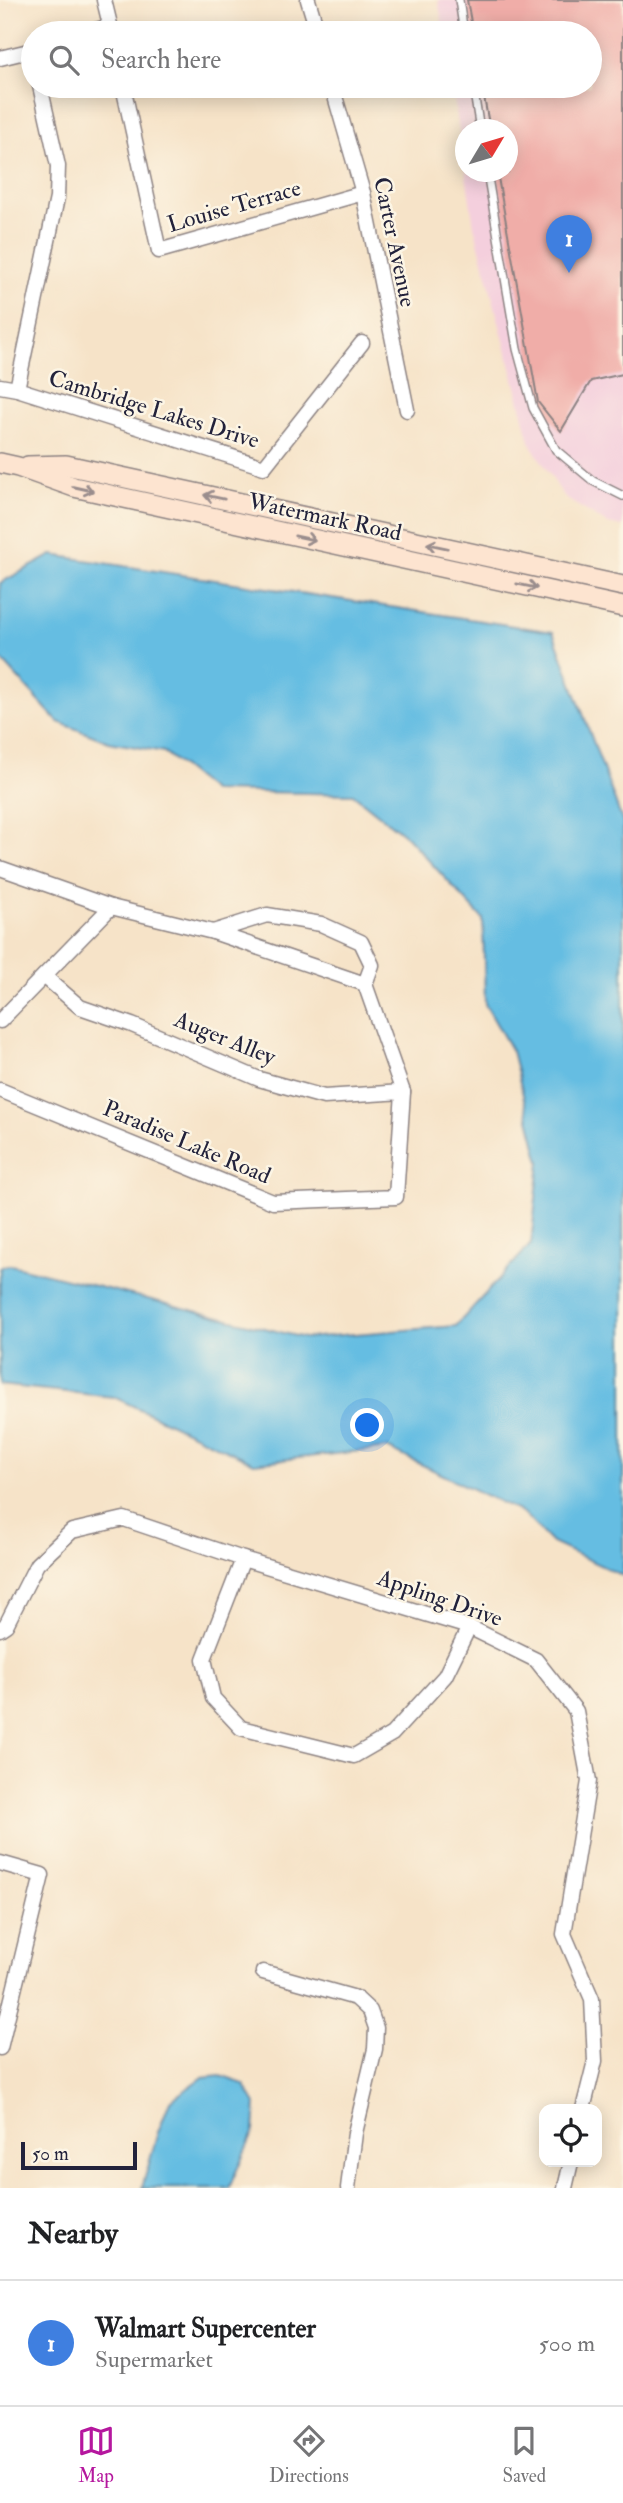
<!DOCTYPE html>
<style>
body{margin:0;font-family:"IM FELL Double Pica",serif;background:#f6f6f6;color:#202124}
.controls{position:absolute;right:21px;bottom:21px;display:grid;overflow:hidden;border-radius:14px;box-shadow:0 4px 18px #0003}
.controls button{width:63px;height:63px;display:grid;place-items:center;padding:0;border:0;border-bottom:2px solid #e0e0e0;background:#fff;color:#202124;font:35px sans-serif}
.compass{position:absolute;left:455px;top:119px;width:63px;height:63px;border-radius:50%;background:#fff;box-shadow:0 4px 18px #0003;rotate:52deg}
.scale{position:absolute;left:21px;bottom:18px;width:116px;box-sizing:border-box;padding-left:7px;border:4px solid #22223b;border-top:0;font-size:19px;line-height:24px;white-space:nowrap;color:#22223b;-webkit-text-stroke:5px #fcf5e5;paint-order:stroke}
.you{position:absolute;left:368px;top:1426px;width:24px;height:24px;margin:-18px;border:5px solid #fff;border-radius:50%;background:#1a73e8;box-shadow:0 0 0 10px #1a73e833}
.badge{display:grid;place-items:center;width:46px;height:46px;border-radius:50%;background:#b5179e;color:#fff;font-size:23px;font-weight:700}
.pin{position:absolute;translate:-50% -58px;filter:drop-shadow(0 2px 4px #0008)}
.pin::after{content:'';position:absolute;top:37px;width:24px;height:21px;background:inherit;clip-path:polygon(0 0,100% 0,50% 100%)}
.list{margin:0;padding:0;list-style:none}
h2{display:flex;justify-content:space-between;align-items:center;height:91px;margin:0;padding:0 28px;font-size:30px}
h2 small{font-size:23px;font-weight:400;color:#757577}
.list li{display:grid;grid-template-columns:46px 1fr auto;gap:21px;align-items:center;box-sizing:border-box;height:126px;padding:0 28px;border-top:2px solid #e0e0e0}
.list b{display:block;font-size:26px;white-space:nowrap}
.list p{margin:0;font-size:23px;white-space:nowrap;color:#757577}
.list em{font-size:23px;font-style:normal;color:#757577}
.icon{flex:none;width:38px;height:38px;fill:none;stroke:currentColor;stroke-width:2;stroke-linecap:round;stroke-linejoin:round}
.map{position:relative;flex:none;width:623px;height:2188px;overflow:hidden}
.search{position:absolute;background:#fff;box-shadow:0 4px 18px #0003;left:21px;right:21px;top:21px;height:77px;display:flex;align-items:center;gap:18px;box-sizing:border-box;padding:0 24px;border-radius:38px;color:#757577;font-size:26px}
.sheet{height:217px;background:#fff}
nav{display:flex;justify-content:space-around;align-items:center;box-sizing:border-box;height:98px;border-top:2px solid #e0e0e0;background:#fff;font-size:19px;color:#757577}
nav a{display:grid;justify-items:center;gap:4px}
nav .on{color:#b5179e}
.map>svg:first-child{display:block}
</style>
<div class="map">
<svg width="623" height="2188" viewBox="0 0 623 2188">
<rect width="100%" height="100%" fill="#fcf5e5"/>
<filter id="ink" filterUnits="userSpaceOnUse"><feTurbulence type="fractalNoise" baseFrequency=".0143" numOctaves="2"/><feDisplacementMap in="SourceGraphic" scale="14" xChannelSelector="R" yChannelSelector="G"/><feConvolveMatrix kernelMatrix="1 2 1 2 8 2 1 2 1" color-interpolation-filters="sRGB"/></filter>
<filter id="wash" filterUnits="userSpaceOnUse"><feTurbulence type="fractalNoise" baseFrequency=".00686" numOctaves="4" result="noise"/><feDisplacementMap in="SourceGraphic" scale="28" xChannelSelector="R" yChannelSelector="G"/><feGaussianBlur stdDeviation="1.57" result="paint"/><feColorMatrix in="noise" values="0 0 0 0 0 0 0 0 0 0 0 0 0 0 0 0 0 1.4 0 .05"/><feComposite in="paint" operator="in"/></filter>
<g filter="url(#wash)">
<rect width="100%" height="100%" fill="#f6e3c8"/>
<path fill="#f4cfdd" fill-rule="evenodd" d="M438 0H623V527L608 524 565 498 531 445 474 226 452 86H590V33H444ZM466 130H508V172H466Z"/>
<g fill="#65bde2" stroke="#44708e" stroke-width="2">
<path d="M52 555 553 632 623 823V1576L552 1543 523 1513 387 1448 254 1463 114 1397 0 1385V1267L11 1265 304 1338 456 1326 531 1244 540 1162 512 1051 485 1004 483 919 407 837 353 794 212 791 164 752 109 742 58 722 0 658V583Z"/>
<path d="M220 2076 244 2084 256 2104 254 2131 229 2188H142L158 2132 170 2101 202 2078Z"/>
</g>
<g id="blocks">
<path fill="#f0ada8" d="M467 0H623V374L591 381 561 431 538 402 497 172H508V130H490L482 86H590V33H473Z"/>
</g>
</g>
<g filter="url(#ink)">
<use href="#blocks" fill-opacity="0" stroke="#8c8282" stroke-width="2"/>
<g fill="none" stroke-linecap="round" stroke-linejoin="round">
<g stroke="#8c8282" stroke-width="10">
<g id="lane">
<path d="M459 0 464 33"/>
<path d="M473 86 480 130"/>
<path d="M487 172 517 349 533 408 556 450 593 481 623 496"/>
</g>
</g>
<g stroke="#8c8282" stroke-width="17">
<g id="street">
<path d="M104 0 112 33"/>
<path d="M308 0 318 33"/>
<path d="M87 33 110 26"/>
<path d="M0 58 33 50"/>
<path d="M123 86 159 251 363 193"/>
<path d="M332 86 363 193 407 410"/>
<path d="M0 386 17 389 264 467 362 343"/>
<path d="M17 389 57 198 58 166 40 86"/>
<path d="M0 868 111 907 213 932 365 984 403 1092 396 1197 273 1202 0 1090"/>
<path d="M213 932 267 915 321 924 361 942 372 965 365 984"/>
<path d="M44 976 80 1007 132 1025 259 1079 324 1097 403 1092"/>
<path d="M0 1021 111 907"/>
<path d="M243 1559 204 1659 213 1698 241 1728 354 1756 392 1734 445 1676 469 1627"/>
<path d="M0 1629 6 1625 37 1564 72 1531 124 1519 243 1559 469 1627 536 1660 576 1711 589 1781 564 1934 592 1999 595 2061 583 2109"/>
<path d="M0 1863 42 1875 0 2048"/>
<path d="M263 1972 356 1998 370 2011 376 2028 375 2049 355 2133 348 2188"/>
<path d="M565 2188 571 2162"/>
</g>
</g>
<g stroke="#8c8282" stroke-width="22">
<g id="secondary">
<path d="M0 463 18 467 74 487 623 607"/>
<path d="M28 466 66 465 623 586"/>
</g>
</g>
<use href="#lane" stroke="#fff" stroke-width="7"/>
<use href="#street" stroke="#fff" stroke-width="14"/>
<use href="#secondary" stroke="#fde4d0" stroke-width="19"/>
</g>
<defs><path id="oneway-shaft" d="M-6 0H5M1.5-3L5.5 0L1.5 3" fill="none" stroke-width="1.6" stroke-linecap="round" stroke-linejoin="round" transform="scale(1.75)"/></defs>
<g stroke="#9a8d8d">
<use href="#oneway-shaft" transform="translate(83 489) rotate(13)"/>
<use href="#oneway-shaft" transform="translate(214 497) rotate(-168)"/>
<use href="#oneway-shaft" transform="translate(305 538) rotate(12)"/>
<use href="#oneway-shaft" transform="translate(437 546) rotate(-168)"/>
<use href="#oneway-shaft" transform="translate(527 586) rotate(12)"/>
</g>
</g>
<g text-anchor="middle" dominant-baseline="central" stroke-width="5" stroke-linejoin="round" paint-order="stroke">
<g font-size="23" fill="#22223b" stroke="#fcf5e5">
<text transform="translate(234 206) rotate(-16)">Louise Terrace</text>
<text transform="translate(395 242) rotate(78)">Carter Avenue</text>
<text transform="translate(154 409) rotate(17)">Cambridge Lakes Drive</text>
<text transform="translate(325 517) rotate(12)">Watermark Road</text>
<text transform="translate(225 1038) rotate(22)">Auger Alley</text>
<text transform="translate(187 1142) rotate(23)">Paradise Lake Road</text>
<text transform="translate(440 1598) rotate(19)">Appling Drive</text>
</g>
</g>
</svg>
<div class="controls">
<button><svg class="icon" aria-label="locate" viewBox="0 0 24 24"><circle cx="12" cy="12" r="6"/><path d="M12 2v4M12 18v4M2 12h4M18 12h4"/></svg></button>
</div>
<svg class="compass" viewBox="-18 -18 36 36"><path d="M0-13l5 13h-10z" fill="#e53935"/><path d="M0 13l5-13h-10z" fill="#757577"/></svg>
<div class="scale">50 m</div>
<div class="you"></div>
<div class="pin badge" style="left:569px;top:273px;background:#3f7fe0">1</div>
<div class="search"><svg class="icon" aria-label="search" viewBox="0 0 24 24"><circle cx="10" cy="10" r="6"/><path d="M15 15l6 6"/></svg>Search here</div>
</div>
<section class="sheet">
<h2>Nearby<small></small></h2>
<ul class="list">
<li><span class="badge" style="background:#3f7fe0">1</span><div><b>Walmart Supercenter</b><p>Supermarket</p></div><em>500 m</em></li>
</ul>
</section>
<nav>
<a class="on"><svg class="icon" aria-label="map" viewBox="0 0 24 24"><path d="M3 6l6-2 6 2 6-2v14l-6 2-6-2-6 2zM9 4v14M15 6v14"/></svg>Map</a>
<a><svg class="icon" aria-label="directions" viewBox="0 0 24 24"><path d="M12 3l9 9-9 9-9-9zM9 14v-3h6M13 9l2 2-2 2"/></svg>Directions</a>
<a><svg class="icon" aria-label="saved" viewBox="0 0 24 24"><path d="M7 4h10v16l-5-4-5 4z"/></svg>Saved</a>
</nav>
